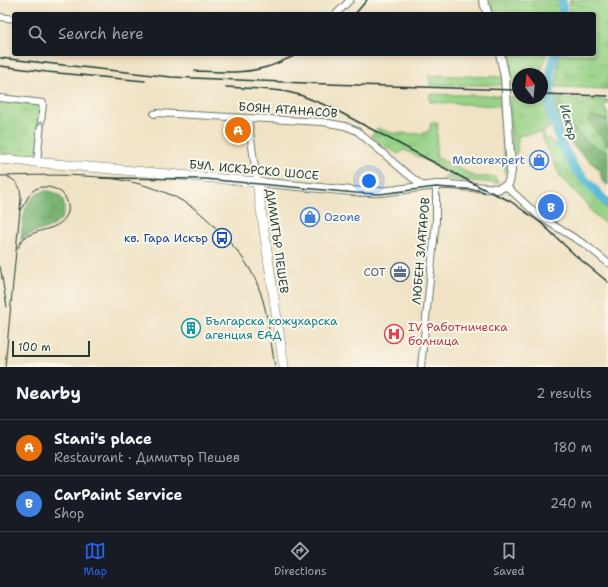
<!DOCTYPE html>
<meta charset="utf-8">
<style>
body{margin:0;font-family:"Shantell Sans",sans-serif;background:#20242c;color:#f1f3f6}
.compass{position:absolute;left:512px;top:68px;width:36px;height:36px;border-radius:50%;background:#171b24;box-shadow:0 2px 6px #0003;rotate:345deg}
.scale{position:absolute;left:12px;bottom:10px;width:78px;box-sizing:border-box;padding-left:4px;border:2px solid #1f3d34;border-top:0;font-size:11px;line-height:14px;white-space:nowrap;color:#1f3d34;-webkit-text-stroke:3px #fbf7ec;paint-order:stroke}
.you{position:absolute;left:369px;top:181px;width:14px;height:14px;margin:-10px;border:3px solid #fff;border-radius:50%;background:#1a73e8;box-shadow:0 0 0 6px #1a73e833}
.badge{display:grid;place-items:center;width:26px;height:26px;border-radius:50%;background:#2563eb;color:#fff;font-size:13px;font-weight:700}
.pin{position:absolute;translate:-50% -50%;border:2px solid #fff;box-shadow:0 1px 4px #0006}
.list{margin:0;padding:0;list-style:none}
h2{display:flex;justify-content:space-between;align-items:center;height:52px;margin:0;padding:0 16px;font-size:17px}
h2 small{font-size:13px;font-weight:400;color:#9ea1a6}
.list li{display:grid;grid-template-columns:26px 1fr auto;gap:12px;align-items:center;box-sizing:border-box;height:56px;padding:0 16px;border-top:1px solid #363941}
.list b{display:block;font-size:15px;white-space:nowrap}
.list p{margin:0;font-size:13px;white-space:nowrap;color:#9ea1a6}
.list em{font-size:13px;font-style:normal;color:#9ea1a6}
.icon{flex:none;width:22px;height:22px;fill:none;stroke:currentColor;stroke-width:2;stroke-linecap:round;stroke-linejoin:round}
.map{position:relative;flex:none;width:608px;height:367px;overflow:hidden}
.search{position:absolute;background:#171b24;box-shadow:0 2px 6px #0003;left:12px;right:12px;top:12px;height:44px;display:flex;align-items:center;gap:10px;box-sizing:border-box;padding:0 14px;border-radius:4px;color:#9ea1a6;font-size:15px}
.sheet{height:164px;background:#171b24}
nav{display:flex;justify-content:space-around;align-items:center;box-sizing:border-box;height:56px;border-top:1px solid #363941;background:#171b24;font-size:11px;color:#9ea1a6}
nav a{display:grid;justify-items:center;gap:2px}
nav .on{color:#2563eb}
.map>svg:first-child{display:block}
</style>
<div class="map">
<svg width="608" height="367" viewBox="0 0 608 367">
<defs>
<pattern id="grass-tufts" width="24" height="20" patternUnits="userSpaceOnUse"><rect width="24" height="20" fill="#97d286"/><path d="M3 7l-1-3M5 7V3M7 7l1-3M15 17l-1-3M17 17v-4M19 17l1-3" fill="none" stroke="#7bac6e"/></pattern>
<pattern id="forest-crowns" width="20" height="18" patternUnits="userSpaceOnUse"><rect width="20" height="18" fill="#79b473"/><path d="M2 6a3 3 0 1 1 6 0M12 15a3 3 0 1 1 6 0" fill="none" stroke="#63945f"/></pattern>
<pattern id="park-crowns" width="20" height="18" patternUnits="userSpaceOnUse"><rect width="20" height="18" fill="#97d286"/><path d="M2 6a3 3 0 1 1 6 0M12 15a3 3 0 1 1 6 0" fill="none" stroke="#7bac6e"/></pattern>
</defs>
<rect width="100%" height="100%" fill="#fbf7ec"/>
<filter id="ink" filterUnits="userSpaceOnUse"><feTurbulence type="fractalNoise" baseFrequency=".025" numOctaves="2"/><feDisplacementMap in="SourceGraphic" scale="8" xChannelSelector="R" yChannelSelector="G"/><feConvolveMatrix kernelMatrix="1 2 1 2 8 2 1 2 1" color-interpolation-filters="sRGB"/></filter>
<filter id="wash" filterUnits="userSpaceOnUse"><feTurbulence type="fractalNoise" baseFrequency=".012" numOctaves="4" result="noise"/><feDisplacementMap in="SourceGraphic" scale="16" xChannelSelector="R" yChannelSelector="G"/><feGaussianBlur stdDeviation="0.9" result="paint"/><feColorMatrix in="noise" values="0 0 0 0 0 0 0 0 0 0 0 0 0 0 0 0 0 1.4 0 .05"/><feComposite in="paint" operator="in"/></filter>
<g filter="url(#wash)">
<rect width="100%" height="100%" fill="#f0e3c5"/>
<g fill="url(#grass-tufts)" stroke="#5b885d">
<path d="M490 0H558L559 14H493Z"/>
<path d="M570 0H608V89L556 87 559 54H594V14H569Z"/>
<path d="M504 54H547L540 74H518V86H509Z"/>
<path d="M429 75 502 77V85H430Z"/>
<path d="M430 94 502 96 507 175 503 171 505 166 500 106 430 102Z"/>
<path d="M509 97H518V98H547V120L550 127 543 132 545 137 556 144 571 167 602 202 608 211V226L590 210V207L560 176 540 132 518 136 517 153 515 155 512 152Z"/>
<path d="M561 98 608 100V104L602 106 608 113V120L598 117V134C605 138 608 143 608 151L606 152 599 149 589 143 575 130 563 114Z"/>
<path d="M431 123H438L436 157 476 177H495L499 183 442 179 450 172 404 150 398 154 390 149 388 150 371 136 377 128 392 133 422 134 429 131Z"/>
</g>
<g fill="url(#forest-crowns)" stroke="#4c7854">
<path d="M554 98H561L563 114 575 130 589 143 599 149 606 152 608 151V185L602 181 600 170C585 158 560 136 555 117 554 111 554 104 554 98Z"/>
<path d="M592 116 608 120V145C602 135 593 131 589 120Z"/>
<path d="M45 191C51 191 56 192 60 196 63 199 64 204 64 208 65 231 31 228 21 241 23 222 22 196 45 191Z"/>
</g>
<path fill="url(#park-crowns)" stroke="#5b885d" d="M0 98 43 103 38 157 0 153Z"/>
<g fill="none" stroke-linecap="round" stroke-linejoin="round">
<g stroke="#5abcd8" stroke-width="9">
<path d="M562 0 563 14"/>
<path d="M555 54 551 70 550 108 560 142 575 169 608 204"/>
</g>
</g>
</g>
<g filter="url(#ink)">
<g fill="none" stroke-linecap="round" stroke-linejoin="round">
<g stroke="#687767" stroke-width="8">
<g id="minor">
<path d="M336 14 350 0"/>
<path d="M0 17 14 19"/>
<path d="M0 98 43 103 37 162"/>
<path d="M154 114 157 113 323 122 345 126 357 131 406 173 423 186"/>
<path d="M248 118 257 182"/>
<path d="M506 186 540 217 586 245 608 263"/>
<path d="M421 367 436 221V185"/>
</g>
</g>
<g stroke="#687767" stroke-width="10">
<g id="tertiary">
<path d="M483 0 488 14"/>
<path d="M257 182 362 192H381L436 185H449L497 189 506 186 509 182 511 171 505 77 500 54"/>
</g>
</g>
<g stroke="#687767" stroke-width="10">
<path id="secondary" d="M0 159 257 182 284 367"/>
</g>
<use href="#minor" stroke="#fff" stroke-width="6"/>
<use href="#tertiary" stroke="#fff" stroke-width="8"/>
<use href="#secondary" stroke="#fff" stroke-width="9"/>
<g stroke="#1f3d34" stroke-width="1">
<path d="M0 176C62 175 131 170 186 203 200 211 210 222 221 233 235 247 248 263 256 281 268 308 270 339 275 367"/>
<path d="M18 248C20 243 22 239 27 236 42 228 62 230 68 212 69 206 67 199 63 194 53 185 35 183 28 197 26 201 24 205 20 210"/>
<path d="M0 266 7 307"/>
<path d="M5 367 21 199C21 188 18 181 8 177"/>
</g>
<g stroke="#1f3d34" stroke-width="1.5">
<path d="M355 14 367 0"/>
<path d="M0 58 171 77 327 84 518 90"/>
<path d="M0 66 47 72 145 81"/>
<path d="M195 71C219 72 244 74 267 67 278 64 288 58 299 54"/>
<path d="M226 87 260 89 283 91 300 95 330 107 482 188 510 201 541 223 575 255 608 282"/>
<path d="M542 94 608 96"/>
<path d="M100 178 205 179 356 193 380 194 436 187 478 190 484 192"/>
</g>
</g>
<defs><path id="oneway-chevron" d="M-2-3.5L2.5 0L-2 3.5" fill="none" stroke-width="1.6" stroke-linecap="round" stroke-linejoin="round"/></defs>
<use stroke="#8f9e9a" href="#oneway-chevron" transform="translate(41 124) rotate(-84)"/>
</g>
<defs>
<g id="shop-ring" transform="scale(1)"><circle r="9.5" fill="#fbf7ec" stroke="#3f7fe0" stroke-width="1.5"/><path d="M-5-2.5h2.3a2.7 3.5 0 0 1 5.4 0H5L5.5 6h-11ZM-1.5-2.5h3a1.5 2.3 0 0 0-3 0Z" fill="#3f7fe0"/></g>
<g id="bus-ring" transform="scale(1)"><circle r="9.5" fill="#fbf7ec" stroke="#1a4fb4" stroke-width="1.5"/><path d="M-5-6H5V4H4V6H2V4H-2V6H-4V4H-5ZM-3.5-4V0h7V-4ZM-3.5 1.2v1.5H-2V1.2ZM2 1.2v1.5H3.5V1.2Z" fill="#1a4fb4"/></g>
<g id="office-ring" transform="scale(1)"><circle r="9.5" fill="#fbf7ec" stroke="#5c6f8a" stroke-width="1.5"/><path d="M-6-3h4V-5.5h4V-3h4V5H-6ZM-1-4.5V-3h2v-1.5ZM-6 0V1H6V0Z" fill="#5c6f8a"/></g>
<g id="building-ring" transform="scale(1)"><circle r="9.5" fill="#fbf7ec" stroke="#0f9aa8" stroke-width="1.5"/><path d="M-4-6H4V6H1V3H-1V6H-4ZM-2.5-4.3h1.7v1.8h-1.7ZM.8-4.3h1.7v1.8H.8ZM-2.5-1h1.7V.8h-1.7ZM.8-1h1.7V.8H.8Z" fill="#0f9aa8"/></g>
<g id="hospital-ring" transform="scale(1)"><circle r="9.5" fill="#fbf7ec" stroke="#e0444e" stroke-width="1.5"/><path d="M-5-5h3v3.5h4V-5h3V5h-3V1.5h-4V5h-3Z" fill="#e0444e"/></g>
</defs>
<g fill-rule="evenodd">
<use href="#shop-ring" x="539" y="160"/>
<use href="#shop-ring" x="310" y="217"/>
<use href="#bus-ring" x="222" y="238"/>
<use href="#office-ring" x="400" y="272"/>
<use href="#building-ring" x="191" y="328"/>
<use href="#hospital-ring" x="394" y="334"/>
</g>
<g text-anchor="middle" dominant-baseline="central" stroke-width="4" stroke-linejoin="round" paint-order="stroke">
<g font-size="12" fill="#1f3d34" stroke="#fbf7ec">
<text transform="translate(288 110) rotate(4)">БОЯН АТАНАСОВ</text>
<text transform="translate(254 170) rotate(5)">БУЛ. ИСКЪРСКО ШОСЕ</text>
<text transform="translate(277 241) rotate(82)">ДИМИТЪР ПЕШЕВ</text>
<text transform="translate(421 251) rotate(-85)">ЛЮБЕН ЗЛАТАРОВ</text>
</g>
<g font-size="12" fill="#366cbe" stroke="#fbf7ec" text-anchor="end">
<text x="525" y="160">Motorexpert</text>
<text x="324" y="217" text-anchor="start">Ozone</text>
</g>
<g font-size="12" fill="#164399" stroke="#fbf7ec" text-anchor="end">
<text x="208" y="238">кв. Гара Искър</text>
</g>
<g font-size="12" fill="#4e5e75" stroke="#fbf7ec" text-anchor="end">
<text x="386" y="272">СОТ</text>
</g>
<g font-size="12" fill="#0d838f" stroke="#fbf7ec" text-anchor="start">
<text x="205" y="321">Българска кожухарска<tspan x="205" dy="14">агенция ЕАД</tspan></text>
</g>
<g font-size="12" fill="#be3a42" stroke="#fbf7ec" text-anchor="start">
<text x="408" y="327">IV Работническа<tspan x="408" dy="14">болница</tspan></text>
</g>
<g font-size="13" font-style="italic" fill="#2e5d5d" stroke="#fbf7ec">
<text transform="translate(569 122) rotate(75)">Искър</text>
</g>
</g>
</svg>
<svg class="compass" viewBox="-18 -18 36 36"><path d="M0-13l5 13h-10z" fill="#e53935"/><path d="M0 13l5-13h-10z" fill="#9ea1a6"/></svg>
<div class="scale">100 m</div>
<div class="you"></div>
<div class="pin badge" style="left:238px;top:130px;background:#e8710a">A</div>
<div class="pin badge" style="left:551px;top:207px;background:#3f7fe0">B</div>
<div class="search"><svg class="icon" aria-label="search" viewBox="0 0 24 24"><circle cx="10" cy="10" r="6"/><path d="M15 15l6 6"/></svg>Search here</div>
</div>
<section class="sheet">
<h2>Nearby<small>2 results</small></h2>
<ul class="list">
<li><span class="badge" style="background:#e8710a">A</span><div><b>Stani's place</b><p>Restaurant · Димитър Пешев</p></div><em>180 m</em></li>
<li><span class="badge" style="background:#3f7fe0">B</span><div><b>CarPaint Service</b><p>Shop</p></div><em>240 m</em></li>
</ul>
</section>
<nav>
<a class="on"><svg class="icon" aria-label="map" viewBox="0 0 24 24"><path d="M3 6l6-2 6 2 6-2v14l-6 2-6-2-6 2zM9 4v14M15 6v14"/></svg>Map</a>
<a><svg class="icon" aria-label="directions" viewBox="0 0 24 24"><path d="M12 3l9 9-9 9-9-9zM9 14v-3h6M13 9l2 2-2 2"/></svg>Directions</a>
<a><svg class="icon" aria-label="saved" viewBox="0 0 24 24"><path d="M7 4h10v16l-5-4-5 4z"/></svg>Saved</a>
</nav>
